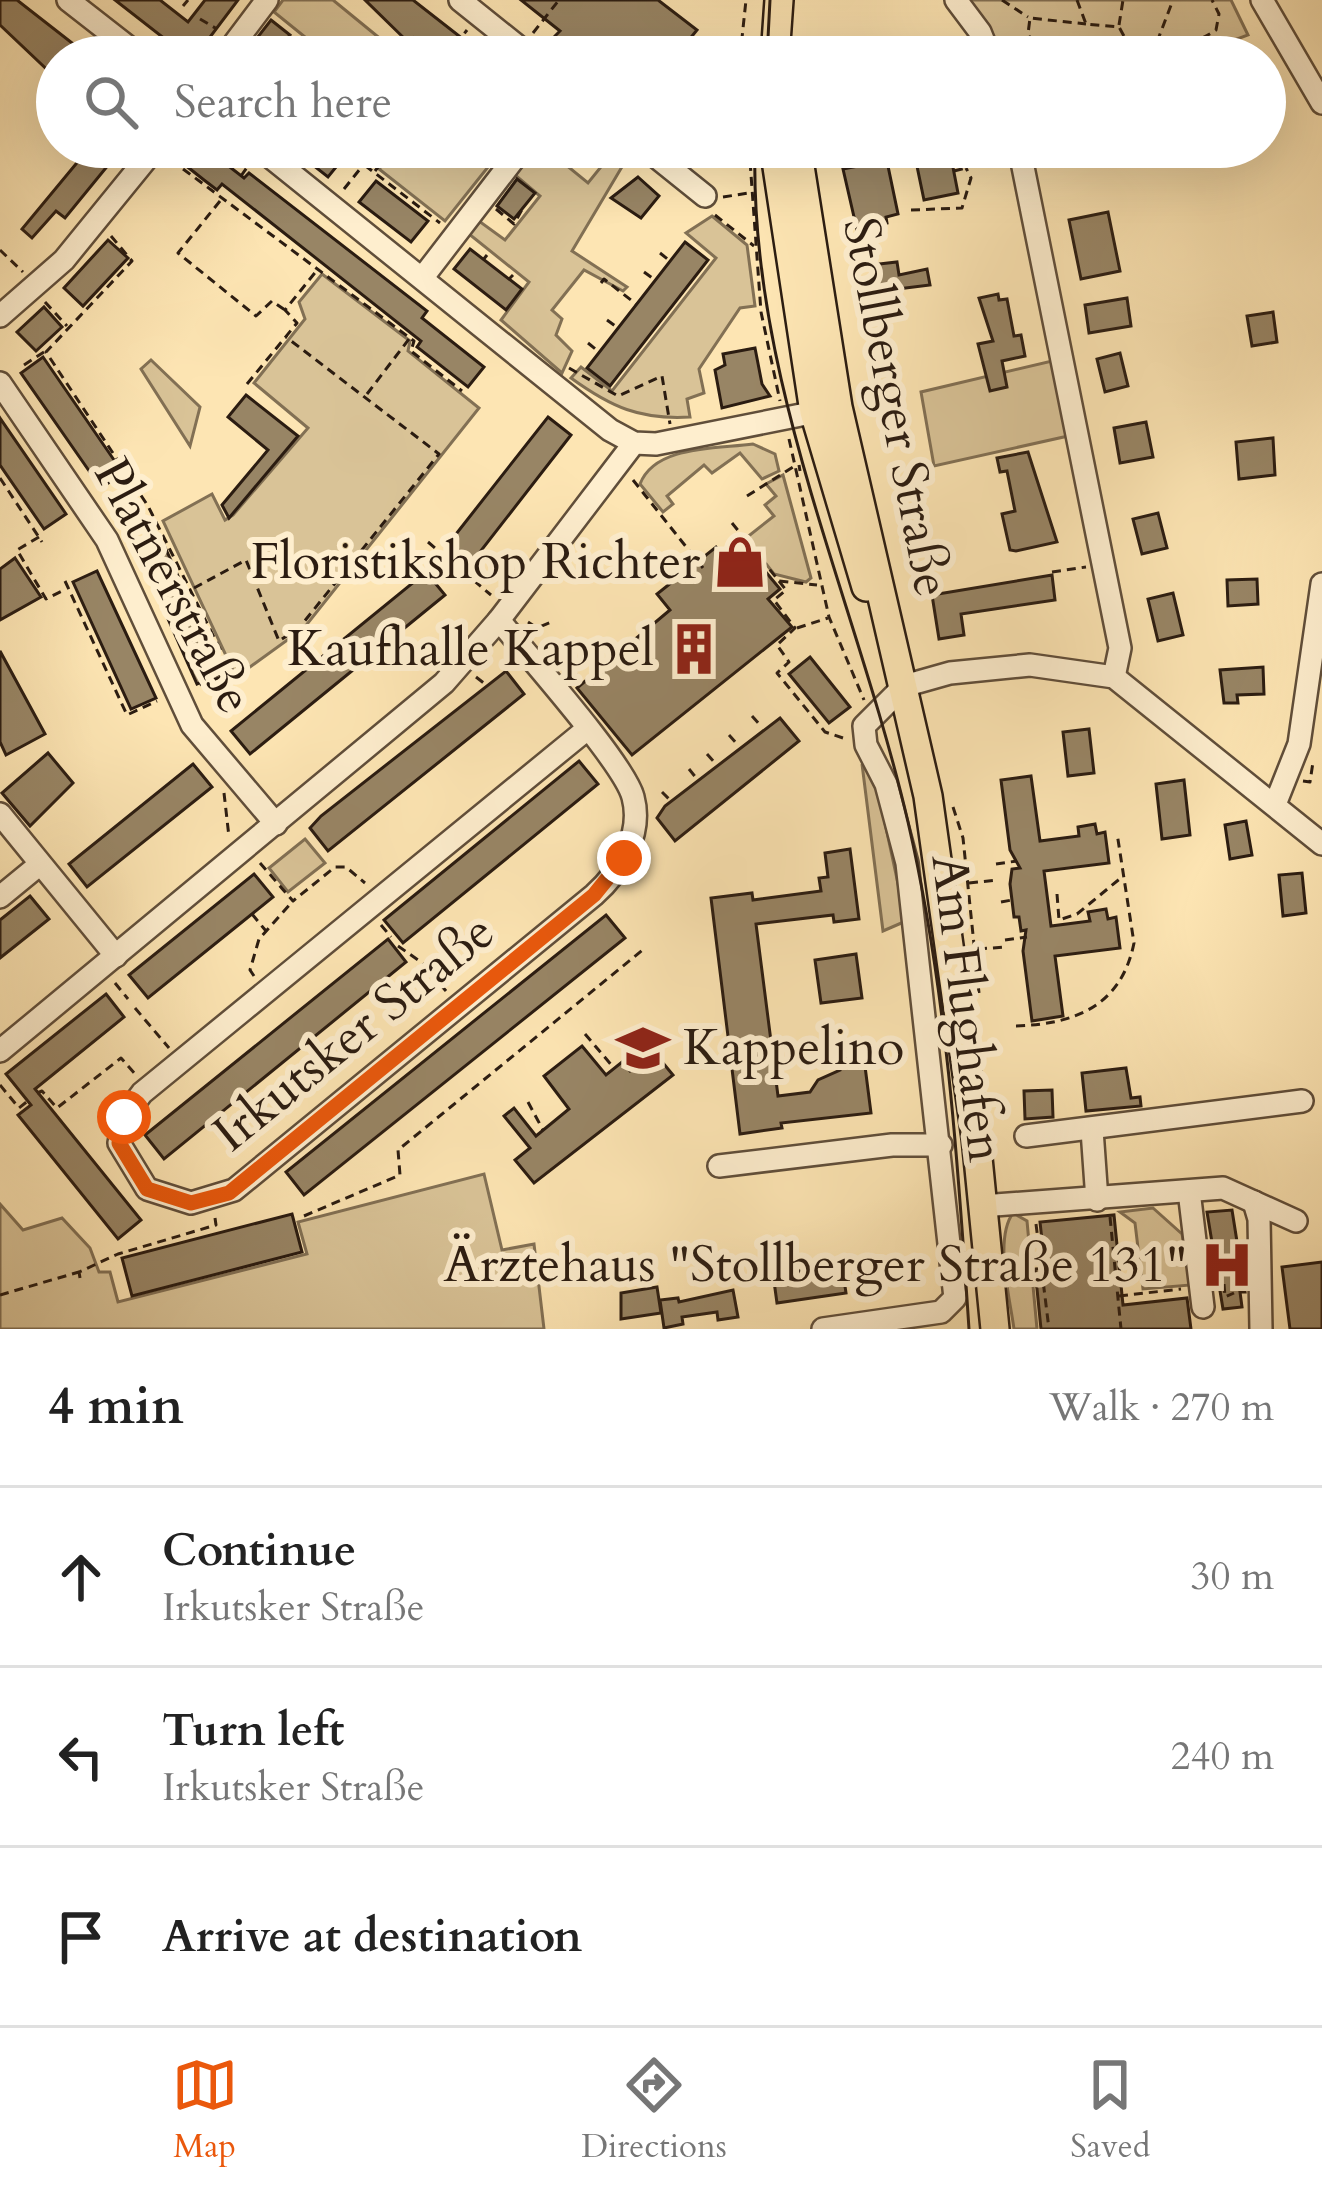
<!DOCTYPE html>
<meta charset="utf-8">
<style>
body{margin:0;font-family:Cardo,serif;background:#f6f6f6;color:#222}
.stop{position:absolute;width:36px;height:36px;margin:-27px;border:9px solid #ea580c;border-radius:50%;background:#fff}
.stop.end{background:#ea580c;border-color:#fff;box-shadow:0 3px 12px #0008}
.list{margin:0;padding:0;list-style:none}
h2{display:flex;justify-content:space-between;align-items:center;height:156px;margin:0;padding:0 48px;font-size:51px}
h2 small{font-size:39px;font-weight:400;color:#767676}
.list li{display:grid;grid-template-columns:78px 1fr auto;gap:36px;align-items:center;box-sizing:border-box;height:180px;padding:0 48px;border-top:3px solid #e0e0e0}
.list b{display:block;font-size:45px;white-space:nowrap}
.list p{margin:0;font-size:39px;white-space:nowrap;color:#767676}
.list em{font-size:39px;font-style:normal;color:#767676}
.icon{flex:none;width:66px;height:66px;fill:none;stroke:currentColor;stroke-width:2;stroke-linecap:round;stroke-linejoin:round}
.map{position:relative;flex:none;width:1322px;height:1329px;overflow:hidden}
.search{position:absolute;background:#fff;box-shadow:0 12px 48px #0002;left:36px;right:36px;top:36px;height:132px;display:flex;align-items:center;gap:30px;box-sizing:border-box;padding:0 42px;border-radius:66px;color:#767676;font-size:45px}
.sheet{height:696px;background:#fff}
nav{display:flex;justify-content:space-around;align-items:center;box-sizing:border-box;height:168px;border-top:3px solid #e0e0e0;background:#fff;font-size:33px;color:#767676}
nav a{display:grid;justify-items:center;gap:6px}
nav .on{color:#ea580c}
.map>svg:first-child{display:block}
</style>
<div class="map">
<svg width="1322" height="1329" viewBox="0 0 1322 1329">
<rect width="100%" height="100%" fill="#fde5b3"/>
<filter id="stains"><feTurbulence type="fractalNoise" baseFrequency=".00167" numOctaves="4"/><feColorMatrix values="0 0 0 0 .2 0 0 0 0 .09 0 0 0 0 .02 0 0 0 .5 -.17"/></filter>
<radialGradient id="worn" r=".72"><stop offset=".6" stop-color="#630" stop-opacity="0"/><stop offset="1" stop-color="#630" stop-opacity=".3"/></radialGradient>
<g fill="#d9c397" stroke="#827054" stroke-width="3">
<path d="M283 0H333L388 45 378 57H289L305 37 274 12Z"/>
<path d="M970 0H1231L1248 35 1189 57H1001Z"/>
<path d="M397 147H504L445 221 379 169Z"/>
<path d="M537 147H544L588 183 617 147 629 155 572 251 627 287 623 291 584 270 552 310 562 319 556 335 572 351 562 373 501 320 529 282 469 234 479 221 505 240 540 196 515 175Z"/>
<path d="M712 216 747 245 755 306 740 308 699 369 704 393 687 399 690 417C640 420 611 407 571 378L581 367 612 391 716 258 686 233Z"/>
<path d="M322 274 410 341 408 351 479 408 304 628 236 677 163 521 212 494 225 520 233 515 308 428 254 383 305 319 299 302Z"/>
<path d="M151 360 200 407 190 446 141 369Z"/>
<path d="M1052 361 1068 436 934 466 921 392Z"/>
<path d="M753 444 775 454 779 471 762 479 740 453 712 473 704 465 667 496 673 504 663 512 640 484C655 445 717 449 753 444Z"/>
<path d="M783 475 811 578 806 582 774 574 746 538 774 516 765 505 776 496 766 484Z"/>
<path d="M862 764 877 786 906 921 883 931Z"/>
<path d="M305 839 325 863 288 892 269 868Z"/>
<path d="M484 1174 502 1250 534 1244 544 1329H0V1204L23 1230 62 1218 90 1248 99 1272H110L118 1302 307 1254 298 1222Z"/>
<path d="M1153 1208 1182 1234 1191 1285 1143 1289 1135 1223 1120 1212Z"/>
<path d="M1013 1213 1027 1221 1037 1329H1014C1010 1298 994 1239 1013 1213Z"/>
</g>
<g fill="#988565" stroke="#2b1c11" stroke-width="3">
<path d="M0 0H17L90 57H57V79L0 25Z"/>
<path d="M115 0H160L188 22 205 0H238L195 57H188Z"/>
<path d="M365 0H413L486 57H439L414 38 410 44Z"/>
<path d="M521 0H658L697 30 675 57H580L554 37 560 31Z"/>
<path d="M271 20 290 35 272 57H263L250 47Z"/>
<path d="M90 147H123L65 218 56 211 32 238 22 229Z"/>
<path d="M171 147H204L244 178 249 173 427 311 422 318 484 367 468 387 417 347 421 341 222 184 217 190 204 180 170 153Z"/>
<path d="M290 147H333L345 156 328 177Z"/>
<path d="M884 147 898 214 886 217 887 223 857 230 843 169 858 166 855 149Z"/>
<path d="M913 147H949L958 193 924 200Z"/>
<path d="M638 177 659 196 641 218 611 198Z"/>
<path d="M517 179 535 193 514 219 497 206Z"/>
<path d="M376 181 428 221 411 242 359 202Z"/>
<path d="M1108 212 1120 271 1081 279 1069 220Z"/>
<path d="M108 240 128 258 83 306 64 288Z"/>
<path d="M685 242 708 260 610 386 587 368Z"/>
<path d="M470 249 522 289 506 310 454 269Z"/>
<path d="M897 262 899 275 927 269 930 285 873 292 870 265Z"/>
<path d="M998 294 999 300 1007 299 1014 336 1021 335 1025 356 1002 361 1007 387 990 391 978 344 993 341 979 298Z"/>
<path d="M1127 298 1131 326 1089 333 1085 305Z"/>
<path d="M44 307 62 327 36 351 17 332Z"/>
<path d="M1273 312 1277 342 1252 346 1247 316Z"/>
<path d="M755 348 762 384 770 396 722 408 715 370 725 365 723 354Z"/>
<path d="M1120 353 1128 386 1105 392 1097 359Z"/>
<path d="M43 357 123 473 101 488 21 373Z"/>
<path d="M246 395 298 436 229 518 222 505 268 450 228 417Z"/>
<path d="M548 417 571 435 473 561 449 543Z"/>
<path d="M0 418 66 514 44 529 0 465Z"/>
<path d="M1146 422 1153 457 1120 463 1114 428Z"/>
<path d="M1273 438 1275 475 1239 479 1236 442Z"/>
<path d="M1028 452 1057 542 1016 551 1010 550 1002 514 1015 511 1007 471 1000 472 997 458Z"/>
<path d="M1158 513 1167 548 1142 554 1133 519Z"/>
<path d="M741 542 780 589 768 599 792 627 632 755 577 688 670 610 657 594 716 547 723 556Z"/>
<path d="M164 545 222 673 197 684 140 556Z"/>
<path d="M15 558 41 597 0 620V569Z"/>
<path d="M97 571 156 698 131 709 73 582Z"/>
<path d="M426 572 445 595 250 754 231 731Z"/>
<path d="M1052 575 1055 600 961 614 964 635 939 639 932 595Z"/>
<path d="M1257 579 1258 604 1228 606 1227 580Z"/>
<path d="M1173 593 1183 635 1158 641 1148 599Z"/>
<path d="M0 651 45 734 6 755 0 742Z"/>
<path d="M810 657 850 707 829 723 789 674Z"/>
<path d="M1263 667 1264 694 1237 695 1238 703H1224L1220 670Z"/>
<path d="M506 671 524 694 328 851 310 828 321 816Z"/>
<path d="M780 718 799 741 675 841 657 818 665 806Z"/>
<path d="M1089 729 1094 773 1068 776 1063 732Z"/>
<path d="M48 753 73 783 30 826 2 793Z"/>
<path d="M579 761 598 784 403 943 384 920Z"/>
<path d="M193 764 212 787 87 887 69 864Z"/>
<path d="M1031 776 1040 841 1079 836 1078 827 1095 824 1097 834 1105 832 1109 863 1044 871 1051 926 1090 921 1088 912 1106 909 1108 919 1116 917 1120 948 1055 956 1063 1016 1032 1021 1023 951 1026 930 1021 931 1019 917H1014L1010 884 1012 869 1020 868 1010 850 1001 780Z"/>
<path d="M1184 780 1190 835 1162 839 1156 784Z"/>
<path d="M1246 821 1252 855 1230 859 1225 825Z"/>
<path d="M850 849 859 919 834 922 833 915 756 924 778 1096 810 1092 818 1080 840 1070 837 1046 862 1043 871 1113 781 1123 782 1128 740 1134 711 898 752 893 753 900 821 891 819 878 828 877 825 853Z"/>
<path d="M1302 873 1306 913 1283 916 1279 875Z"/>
<path d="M254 874 273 897 148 998 129 975Z"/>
<path d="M30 896 49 919 0 958V920Z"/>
<path d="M606 915 625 938 304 1195 286 1172Z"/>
<path d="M388 939 406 962 164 1159 145 1135Z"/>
<path d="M856 954 862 998 821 1003 815 960Z"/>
<path d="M106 994 124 1017 35 1089 141 1220 118 1239 18 1115 31 1105 6 1074Z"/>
<path d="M582 1046 606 1075 622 1062 630 1071 654 1052 673 1075 534 1183 515 1160 530 1148 504 1116 514 1108 536 1136 569 1109 544 1076Z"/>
<path d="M1126 1068 1131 1098 1140 1097 1141 1106 1086 1111 1082 1073Z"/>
<path d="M1052 1090 1053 1117 1025 1119 1024 1091Z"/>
<path d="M1232 1210 1245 1292H1240L1242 1307 1223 1309 1207 1212Z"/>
<path d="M292 1214 302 1252 132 1296 122 1258Z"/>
<path d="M1114 1215 1123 1305 1187 1298 1191 1329H1041L1035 1269 1045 1268 1040 1222Z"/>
<path d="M1322 1262V1329H1290L1282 1267Z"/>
<path d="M842 1266 846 1293 777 1303 773 1274Z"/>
<path d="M657 1287 661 1313 621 1319V1293Z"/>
<path d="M733 1290 738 1317 718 1320 717 1312 682 1317 683 1324 664 1328 660 1300 678 1298 679 1302Z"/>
</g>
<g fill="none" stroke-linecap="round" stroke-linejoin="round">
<g stroke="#604e3a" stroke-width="26">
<g id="minor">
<path d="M68 0 141 57"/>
<path d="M460 0 531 57"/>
<path d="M956 0 980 32 990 57"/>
<path d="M1262 0 1322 103"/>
<path d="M224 57 267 0"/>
<path d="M258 147 610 430 634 443 656 444 826 410"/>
<path d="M644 147 705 196"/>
<path d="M1019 147 1120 648 1114 677"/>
<path d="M423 277 523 147"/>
<path d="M0 316 64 260 156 147"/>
<path d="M0 383 107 540 192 725 276 824"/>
<path d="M499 620C526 654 624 763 633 797 643 834 620 872 594 895L234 1190 191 1203 147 1189 119 1143 124 1117 142 1093 586 730"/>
<path d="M1276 802 1299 744 1322 584"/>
<path d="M0 814 116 956"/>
<path d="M0 897 39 865"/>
<path d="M0 1051 444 683 499 620 634 443"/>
<path d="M1092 1130 1097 1200"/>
<path d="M1026 1136 1302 1101"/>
<path d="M719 1166 892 1145H941"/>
<path d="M1189 1191 1203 1307"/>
<path d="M1254 1202 1259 1219 1261 1329"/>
<path d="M982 1206 1223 1188 1296 1221"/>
<path d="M823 1329 941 1312 955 1298 907 863 886 784 866 745 864 726 904 686 950 673 1030 665 1114 677 1322 844"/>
</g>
</g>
<g stroke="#2b1c11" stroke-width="32">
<g id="major">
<path d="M775 57 779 0"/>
<path d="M774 147 814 412 866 587"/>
<path d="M797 147 838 407 928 796 976 1138 995 1329"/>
</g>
</g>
<g stroke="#2b1c11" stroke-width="3" stroke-dasharray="9 6" stroke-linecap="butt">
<path d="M1002 0 1028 17"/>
<path d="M1077 0 1086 24 1119 27 1125 38C1159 46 1187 50 1216 30L1219 14 1212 0"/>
<path d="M183 6 188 0"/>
<path d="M200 19 217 29"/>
<path d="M1119 25 1123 0"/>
<path d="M533 33 559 0"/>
<path d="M938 42 941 57"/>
<path d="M1157 42 1173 0"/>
<path d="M931 44 933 57"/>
<path d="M884 55 885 57"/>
<path d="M275 57 293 35"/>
<path d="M446 57 467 30"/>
<path d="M740 57 746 0"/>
<path d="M1040 57 1028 34 1030 18 1086 24"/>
<path d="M1107 57 1125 40"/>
<path d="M341 147 440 223"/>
<path d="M749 147 761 312 780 401"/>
<path d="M171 160 414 341 411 351 462 391"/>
<path d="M596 160 610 147"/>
<path d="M375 171 394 147"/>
<path d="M954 171 966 168 964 161"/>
<path d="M241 176 250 163"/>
<path d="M344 189 364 164"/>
<path d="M723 197 749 193"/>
<path d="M220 201 178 253 256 316 272 301 285 310"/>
<path d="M496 209 514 224 524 206"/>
<path d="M911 210 962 208 971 178 966 168"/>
<path d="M715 215 754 246"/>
<path d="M111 236 132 261 46 352 148 506 232 673 194 687"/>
<path d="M0 250 23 272"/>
<path d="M660 253 670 261"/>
<path d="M483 260 487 255"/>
<path d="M644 272 655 280"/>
<path d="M509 279 513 275"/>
<path d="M601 283 604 279 636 304"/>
<path d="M45 302 67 326"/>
<path d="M607 320 618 328"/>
<path d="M588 343 599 352"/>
<path d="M24 365 44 352"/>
<path d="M569 368 618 396 662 376 670 424"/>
<path d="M247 384 297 323 285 310 318 269"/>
<path d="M367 394 409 339"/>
<path d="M789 439 829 617 864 700"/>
<path d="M799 465 800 471"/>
<path d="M0 478 42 542"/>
<path d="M633 480 703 568"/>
<path d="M747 496 793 467"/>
<path d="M732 523 779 581 817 585"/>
<path d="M39 537 17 550 46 599 66 589"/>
<path d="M428 542 491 595"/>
<path d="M1052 572 1086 567"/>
<path d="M65 581 127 715 157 701"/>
<path d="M779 581 786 590 774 600 795 628 777 645 789 662 777 673 825 732 843 738"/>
<path d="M194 588 246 560 279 641 299 628 439 454 286 337"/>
<path d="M528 622 537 628 554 621"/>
<path d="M797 628 828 618"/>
<path d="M476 677 485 684"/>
<path d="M572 681 580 673 581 651"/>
<path d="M752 716 762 727"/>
<path d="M729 735 739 746"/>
<path d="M707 754 716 764"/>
<path d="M689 769 697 779"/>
<path d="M1303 781 1310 782 1313 762"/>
<path d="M662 792 671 801"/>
<path d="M224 793 229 837"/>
<path d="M953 807 963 838 979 993"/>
<path d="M260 863 293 901 335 867H346L365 883"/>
<path d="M996 864 1017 861"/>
<path d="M969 883 998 880"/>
<path d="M1057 894 1059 920 1077 914 1122 877"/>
<path d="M1001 902 1012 900"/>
<path d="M252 914 266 931"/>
<path d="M381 925 391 937"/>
<path d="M1005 940 1027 937"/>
<path d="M398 946 421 962 446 991"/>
<path d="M978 949 1006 947"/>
<path d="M254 976 250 970 259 939 293 901"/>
<path d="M437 976 453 963"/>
<path d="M115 983 128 999"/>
<path d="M135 1008 169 1048"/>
<path d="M1016 1026C1074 1024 1121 1007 1134 943L1117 833"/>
<path d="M585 1034 614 1068"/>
<path d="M0 1085 19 1108 29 1100"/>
<path d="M37 1093 42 1091 57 1108 121 1058 135 1074"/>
<path d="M528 1102 543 1130"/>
<path d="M304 1216 400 1175 398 1150 645 948"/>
<path d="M1110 1217 1121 1329"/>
<path d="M1036 1224 1049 1329"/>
<path d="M80 1278 79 1272 118 1254 216 1225 215 1218"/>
<path d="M1224 1284 1225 1297 1234 1293"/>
<path d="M0 1295 79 1272"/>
<path d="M1119 1296 1181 1289"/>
</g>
<use href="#minor" stroke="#feeece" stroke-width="21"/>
<use href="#major" stroke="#fde5b3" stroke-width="27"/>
<g stroke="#2b1c11" stroke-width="3">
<path d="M767 57 770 0"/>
<path d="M755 147C749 380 856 599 908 822 946 986 958 1161 969 1329"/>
</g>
</g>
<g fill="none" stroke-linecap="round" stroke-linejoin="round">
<path stroke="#ea580c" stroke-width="15" d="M124 1117 119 1143 147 1189 191 1203 229 1193 594 895 624 858"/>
</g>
<defs>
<g id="shop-bare" transform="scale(4.14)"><path d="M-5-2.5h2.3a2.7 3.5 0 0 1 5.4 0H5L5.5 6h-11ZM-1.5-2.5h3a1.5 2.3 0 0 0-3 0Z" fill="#8f2418" stroke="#feeece" stroke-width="2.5" paint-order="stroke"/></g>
<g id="building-bare" transform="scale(4.14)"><path d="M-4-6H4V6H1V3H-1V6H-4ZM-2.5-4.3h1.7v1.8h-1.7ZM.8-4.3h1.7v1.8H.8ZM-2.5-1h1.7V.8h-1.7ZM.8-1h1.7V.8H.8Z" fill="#8f2418" stroke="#feeece" stroke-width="2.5" paint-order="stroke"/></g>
<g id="school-bare" transform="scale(4.14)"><path d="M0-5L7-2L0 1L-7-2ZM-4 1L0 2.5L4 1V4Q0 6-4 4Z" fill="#8f2418" stroke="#feeece" stroke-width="2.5" paint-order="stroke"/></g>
<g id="hospital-bare" transform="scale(4.14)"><path d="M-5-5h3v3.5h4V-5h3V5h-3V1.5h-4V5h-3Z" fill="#8f2418" stroke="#feeece" stroke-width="2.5" paint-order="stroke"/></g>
</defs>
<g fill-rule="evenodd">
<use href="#shop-bare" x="740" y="562"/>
<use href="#building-bare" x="694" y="649"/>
<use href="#school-bare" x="643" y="1048"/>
<use href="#hospital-bare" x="1227" y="1265"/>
</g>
<g text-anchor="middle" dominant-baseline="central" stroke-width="12" stroke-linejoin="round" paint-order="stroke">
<g font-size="51" fill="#2b1c11" stroke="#feeece">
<text transform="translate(896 407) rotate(79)">Stollberger Straße</text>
<text transform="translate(173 586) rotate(62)">Platnerstraße</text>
<text transform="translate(967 1008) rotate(83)">Am Flughafen</text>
<text transform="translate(354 1033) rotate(-39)">Irkutsker Straße</text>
</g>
<g font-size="51" fill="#2b1c11" stroke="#feeece" text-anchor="end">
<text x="700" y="562">Floristikshop Richter</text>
<text x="654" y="649">Kaufhalle Kappel</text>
<text x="683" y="1048" text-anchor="start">Kappelino</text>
<text x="1187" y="1265">Ärztehaus "Stollberger Straße 131"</text>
</g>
</g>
<rect width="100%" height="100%" filter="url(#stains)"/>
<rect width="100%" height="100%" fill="url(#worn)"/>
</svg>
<div class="stop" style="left:124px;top:1117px"></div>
<div class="stop end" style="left:624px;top:858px"></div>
<div class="search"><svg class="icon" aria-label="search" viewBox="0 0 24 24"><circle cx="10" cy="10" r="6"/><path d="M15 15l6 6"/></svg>Search here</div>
</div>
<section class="sheet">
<h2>4 min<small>Walk · 270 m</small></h2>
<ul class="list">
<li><svg class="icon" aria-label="ahead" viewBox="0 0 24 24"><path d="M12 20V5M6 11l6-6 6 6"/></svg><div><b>Continue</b><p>Irkutsker Straße</p></div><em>30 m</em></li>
<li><svg class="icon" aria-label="left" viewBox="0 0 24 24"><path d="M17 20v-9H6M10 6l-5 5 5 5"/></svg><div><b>Turn left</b><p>Irkutsker Straße</p></div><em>240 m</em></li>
<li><svg class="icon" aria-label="arrive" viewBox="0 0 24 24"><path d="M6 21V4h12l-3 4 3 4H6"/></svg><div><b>Arrive at destination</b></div></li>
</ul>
</section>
<nav>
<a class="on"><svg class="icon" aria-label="map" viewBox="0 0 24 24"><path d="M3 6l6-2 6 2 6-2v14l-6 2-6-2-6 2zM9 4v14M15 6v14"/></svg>Map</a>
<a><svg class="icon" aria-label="directions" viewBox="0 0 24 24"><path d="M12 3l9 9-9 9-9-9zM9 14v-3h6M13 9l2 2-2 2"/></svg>Directions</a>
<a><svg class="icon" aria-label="saved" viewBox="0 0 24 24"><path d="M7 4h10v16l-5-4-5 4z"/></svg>Saved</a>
</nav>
